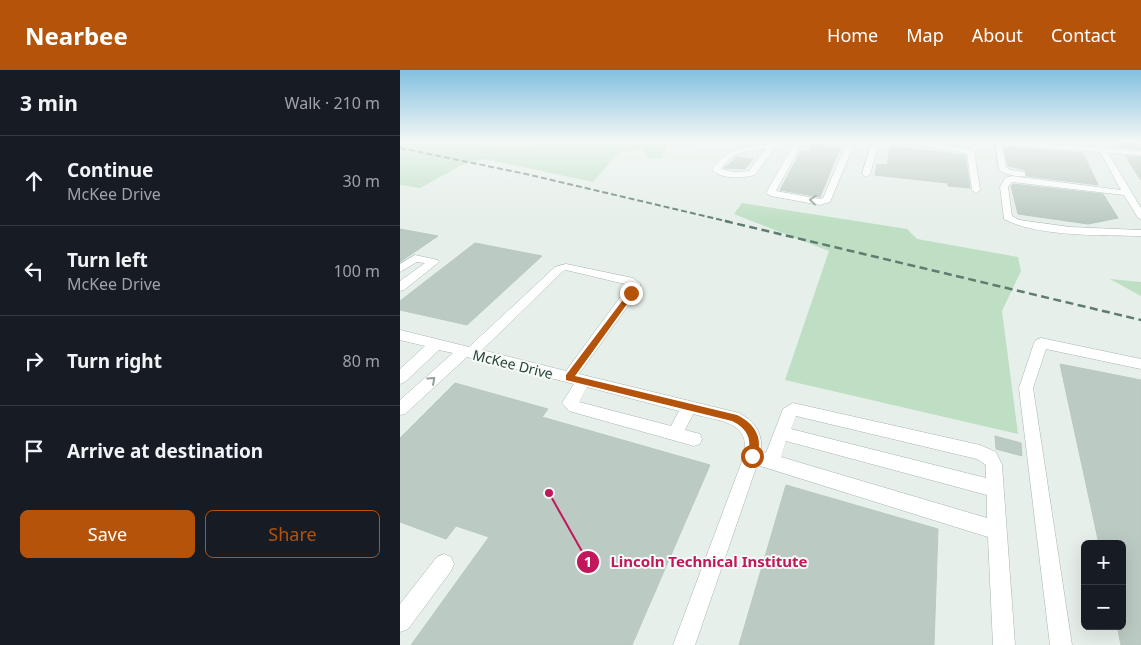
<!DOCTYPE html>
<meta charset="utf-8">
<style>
body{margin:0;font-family:"Noto Sans",sans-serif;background:#20242c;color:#f1f3f6}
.controls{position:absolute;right:15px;bottom:15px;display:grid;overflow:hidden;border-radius:8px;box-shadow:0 5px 20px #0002}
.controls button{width:45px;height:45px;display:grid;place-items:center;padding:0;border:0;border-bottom:1px solid #363941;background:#171b24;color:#f1f3f6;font:25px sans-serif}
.stop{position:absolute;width:15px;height:15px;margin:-11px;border:4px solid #b45309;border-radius:50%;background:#fff}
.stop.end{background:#b45309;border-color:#fff;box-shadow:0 1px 5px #0008}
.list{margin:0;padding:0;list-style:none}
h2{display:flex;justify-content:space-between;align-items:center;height:65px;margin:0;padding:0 20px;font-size:21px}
h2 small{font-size:16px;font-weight:400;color:#9ea1a6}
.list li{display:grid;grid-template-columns:32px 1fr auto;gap:15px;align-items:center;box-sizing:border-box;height:90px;padding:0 20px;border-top:1px solid #363941}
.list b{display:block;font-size:19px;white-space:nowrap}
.list p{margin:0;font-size:16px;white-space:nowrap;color:#9ea1a6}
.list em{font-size:16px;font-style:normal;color:#9ea1a6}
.actions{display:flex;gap:10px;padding:15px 20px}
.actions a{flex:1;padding:11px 0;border:1px solid #b45309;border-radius:8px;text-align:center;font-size:18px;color:#b45309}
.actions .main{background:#b45309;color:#fff}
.icon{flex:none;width:28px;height:28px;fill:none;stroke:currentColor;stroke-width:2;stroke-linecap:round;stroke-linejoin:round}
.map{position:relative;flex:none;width:741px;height:575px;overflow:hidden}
header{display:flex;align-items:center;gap:30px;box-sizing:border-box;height:70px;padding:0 25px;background:#b45309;color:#fff}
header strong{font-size:24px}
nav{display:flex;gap:28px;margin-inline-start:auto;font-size:18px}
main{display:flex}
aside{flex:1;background:#171b24}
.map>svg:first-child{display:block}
</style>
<header>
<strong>Nearbee</strong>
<nav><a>Home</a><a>Map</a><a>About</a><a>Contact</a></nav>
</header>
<main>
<aside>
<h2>3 min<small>Walk · 210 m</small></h2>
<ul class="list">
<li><svg class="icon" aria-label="ahead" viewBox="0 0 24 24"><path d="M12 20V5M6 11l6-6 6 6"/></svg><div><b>Continue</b><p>McKee Drive</p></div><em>30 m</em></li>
<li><svg class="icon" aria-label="left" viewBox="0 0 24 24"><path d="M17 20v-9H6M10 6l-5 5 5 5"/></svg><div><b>Turn left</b><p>McKee Drive</p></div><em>100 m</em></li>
<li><svg class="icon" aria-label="right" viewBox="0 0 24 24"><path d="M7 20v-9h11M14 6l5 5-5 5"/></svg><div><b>Turn right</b></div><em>80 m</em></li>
<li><svg class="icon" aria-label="arrive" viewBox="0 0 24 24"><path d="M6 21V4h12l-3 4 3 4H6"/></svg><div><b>Arrive at destination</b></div></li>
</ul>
<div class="actions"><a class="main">Save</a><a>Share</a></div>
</aside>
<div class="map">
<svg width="741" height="575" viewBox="0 0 741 575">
<rect width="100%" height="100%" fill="#e6efea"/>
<g fill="#bfdfc4">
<path d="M11 71H68L84 75 119 77 154 71H298L291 75 268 76 261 89 249 88 242 79 218 83 193 112 84 89 64 94 20 118 0 115V73Z"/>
<path d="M342 133 507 159 517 169 618 187 621 201 602 241 618 364 385 310 429 181 334 144Z"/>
<path d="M710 209 741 212V226Z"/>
</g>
<g fill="#bbcac2" stroke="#b8c9c0">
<path d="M716 71H741V79L720 77Z"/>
<path d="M414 74 440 78 420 127 380 120 401 81 409 82Z"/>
<path d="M490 76 565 85 570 118 548 116V113L475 105 477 94 487 95Z"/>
<path d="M604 77 683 83 698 115 627 106 625 100 608 96Z"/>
<path d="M726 86 741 87V110L728 91 730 92Z"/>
<path d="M337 87 353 89 345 99 324 98Z"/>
<path d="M613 114 703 124 718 148 688 154 618 144 611 116Z"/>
<path d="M0 159 38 166 0 192Z"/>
<path d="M75 173 142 186 67 255 0 240V231Z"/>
<path d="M660 294 741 310V575H721L717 556H722V474H699Z"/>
<path d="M55 313 148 339 142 347 310 395 232 575H11L89 467 56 456 46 469 0 452V368Z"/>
<path d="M595 366 621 373 622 386 596 379Z"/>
<path d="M386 415 538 459 534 575H339Z"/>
</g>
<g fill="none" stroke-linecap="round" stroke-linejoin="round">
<g stroke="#a8b7b0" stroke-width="1">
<g id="minor">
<path d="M372 71H382L378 74 355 105C341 108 323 110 312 100 326 80 345 75 369 75ZM366 79 349 101 334 102 321 99C331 83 348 80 366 79Z"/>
<path d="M388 71H397L400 75 399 79 376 121 420 129 423 128 445 77 418 71H440L454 75 430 132 420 135 371 126 366 123 391 79 392 75Z"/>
<path d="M472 71H480L470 104 466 107 462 104Z"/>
<path d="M482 71C513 71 545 72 574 81L580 120 576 123 572 120 567 84 558 81Z"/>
<path d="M595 71 697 77 695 74 699 72 705 78 741 81V85L708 83 741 138V149L738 148 724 125 612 112 608 117 612 146 619 150 670 157 741 160V166C702 165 638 167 604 149L600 117 605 108 612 106 721 120 700 82 602 75 606 97 610 100 625 102V106C616 107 607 105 599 100Z"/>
<path d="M15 185 38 190 39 192 4 220 0 221V211L25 193 17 192 0 202V194Z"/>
<path d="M166 194 233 208 241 214 235 226 179 304 339 343C355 351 363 364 361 381L366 383 383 339 393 333 580 375 596 382 602 395 615 575H593L588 467 357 395 295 575H273L344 386C352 351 318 351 293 344L285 360 300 364 302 369 300 374 294 376 169 341 162 333 174 314 67 287 5 344 0 345V330L53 283 39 280 5 312 0 314V299L25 276 0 270V260L69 277 155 197ZM166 200 229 215 166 301 82 280 163 201ZM187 317 279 341 271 356 179 332ZM396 346 577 389 586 395V408L391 359ZM386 371 587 425V448L381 387Z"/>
<path d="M641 268 741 289V299L646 279 633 318 672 575H650L619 318 634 273 636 270Z"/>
<path d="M44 484 51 487 54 494 51 501 8 559 0 562V534L37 487Z"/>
</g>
</g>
<use href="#minor" fill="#fff" fill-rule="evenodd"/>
<path stroke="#5f7c71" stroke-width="2" stroke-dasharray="6 3" stroke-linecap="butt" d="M0 78 126 104 330 152"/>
<path stroke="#5f7c71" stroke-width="2.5" stroke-dasharray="8 4.5" stroke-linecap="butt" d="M325 151 741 250"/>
</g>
<defs><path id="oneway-chevron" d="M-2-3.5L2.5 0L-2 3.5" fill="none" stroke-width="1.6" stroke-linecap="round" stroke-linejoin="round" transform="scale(1.25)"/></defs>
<g stroke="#92a09a">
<use href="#oneway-chevron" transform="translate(413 130) rotate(-174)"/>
<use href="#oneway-chevron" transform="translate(32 310) rotate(-42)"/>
</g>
<linearGradient id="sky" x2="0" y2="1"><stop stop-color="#84c0e0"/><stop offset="0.47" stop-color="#f4f8f6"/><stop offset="1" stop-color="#f4f8f6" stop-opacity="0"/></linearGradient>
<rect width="741" height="152" fill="url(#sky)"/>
<path fill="#b45309" d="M229 222 235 223 175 306 337 345C356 354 364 370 356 389L352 390 348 386C352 369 348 359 332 351L166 310V305Z"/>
<g text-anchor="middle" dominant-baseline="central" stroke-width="4" stroke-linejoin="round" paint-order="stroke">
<g font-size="14" fill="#244136" stroke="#f7fbf8">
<text transform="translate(113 294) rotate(14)">McKee Drive</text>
</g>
</g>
<path fill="none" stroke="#c2185b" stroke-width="2" d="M149 423L188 492"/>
<g fill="#c2185b" stroke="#f7fbf8" stroke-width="2">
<circle cx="149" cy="423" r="5"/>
<circle cx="188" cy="492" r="12"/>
</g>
<g font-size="15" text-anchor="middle" font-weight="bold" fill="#fff">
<text x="188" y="497">1</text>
</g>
<g font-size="15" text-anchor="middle" font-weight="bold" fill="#c2185b" stroke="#f7fbf8" stroke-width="4" stroke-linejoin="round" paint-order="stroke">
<text x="309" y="497">Lincoln Technical Institute</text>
</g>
</svg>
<div class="controls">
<button>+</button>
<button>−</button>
</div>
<div class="stop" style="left:352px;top:386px"></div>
<div class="stop end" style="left:231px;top:223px"></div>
</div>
</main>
